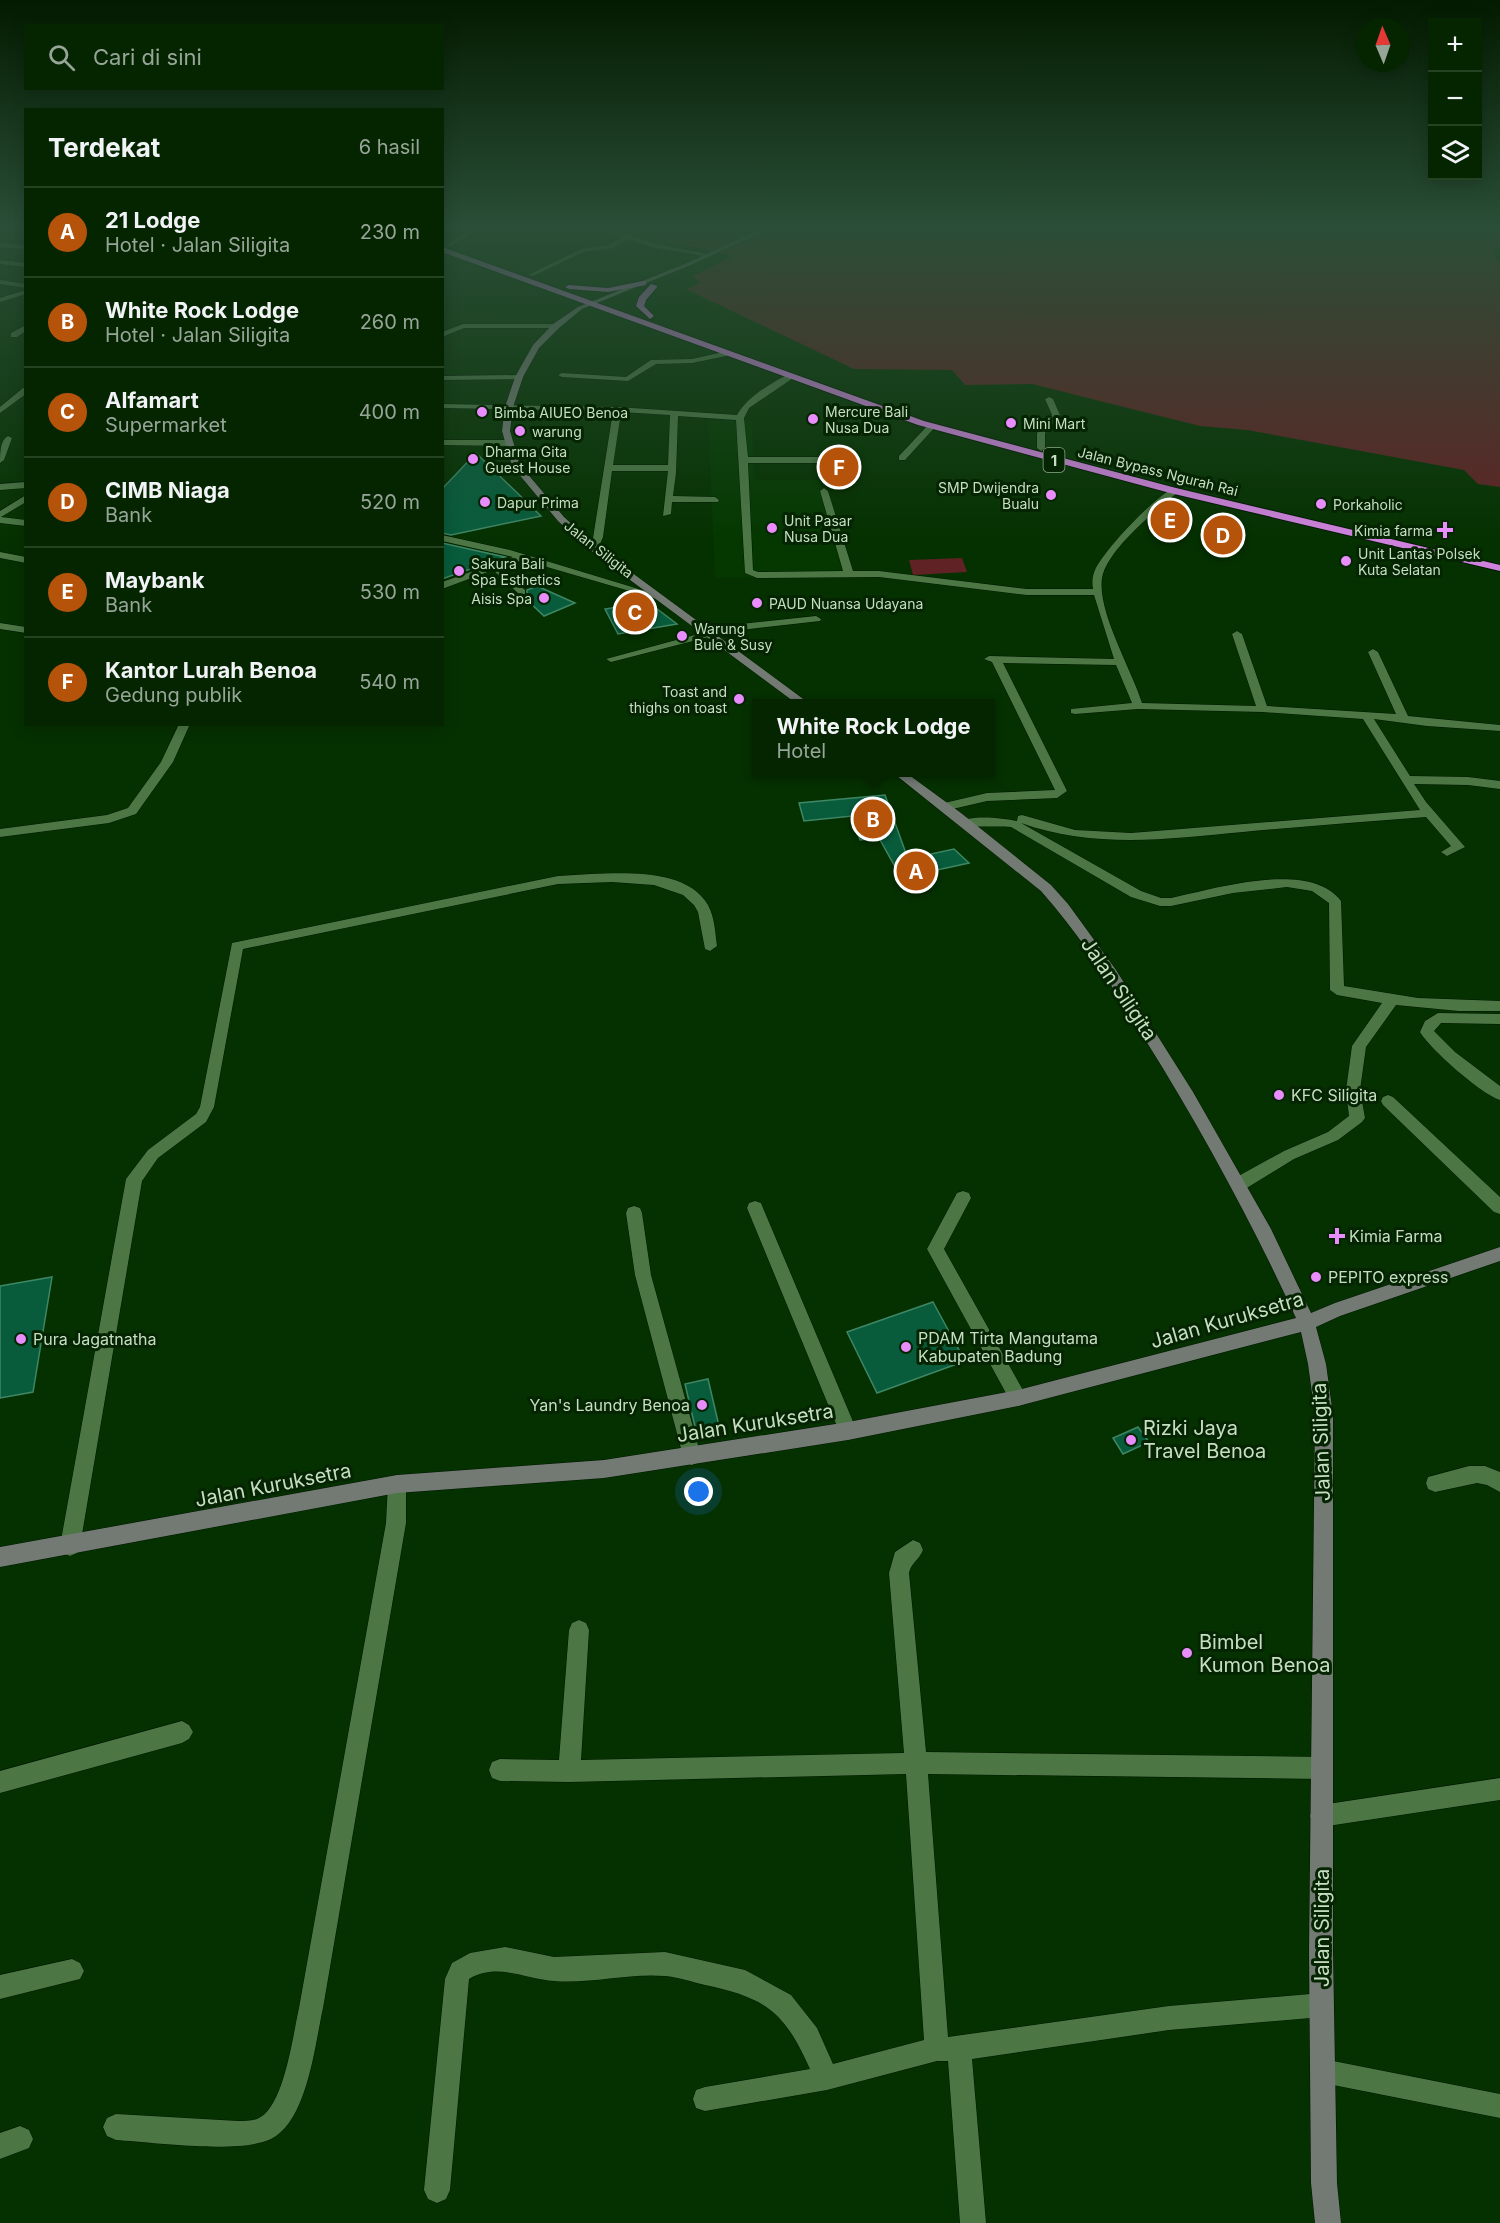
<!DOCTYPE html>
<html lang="id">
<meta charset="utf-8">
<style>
body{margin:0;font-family:Inter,sans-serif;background:#0d2d0a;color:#f1f3f6}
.controls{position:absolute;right:18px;top:18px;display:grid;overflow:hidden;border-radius:0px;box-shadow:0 3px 15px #0003}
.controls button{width:54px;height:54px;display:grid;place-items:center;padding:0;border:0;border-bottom:2px solid #254222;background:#042500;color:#f1f3f6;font:30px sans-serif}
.compass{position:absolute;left:1356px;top:18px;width:54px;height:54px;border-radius:50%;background:#042500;box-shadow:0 3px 15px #0003;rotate:358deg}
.you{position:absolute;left:699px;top:1492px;width:21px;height:21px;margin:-15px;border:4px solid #fff;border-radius:50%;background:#1a73e8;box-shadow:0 0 0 9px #1a73e833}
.badge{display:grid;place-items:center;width:39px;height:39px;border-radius:50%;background:#b45309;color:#fff;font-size:20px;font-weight:700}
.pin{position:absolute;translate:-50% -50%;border:3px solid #fff;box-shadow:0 2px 6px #0006}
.popup{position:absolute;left:752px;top:699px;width:243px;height:78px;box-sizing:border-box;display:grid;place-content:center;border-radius:0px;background:#042500;filter:drop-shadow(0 2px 4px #0005);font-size:20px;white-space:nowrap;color:#97a599}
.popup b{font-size:22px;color:#f1f3f6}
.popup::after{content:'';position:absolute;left:50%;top:100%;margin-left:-12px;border:12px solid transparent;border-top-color:#042500}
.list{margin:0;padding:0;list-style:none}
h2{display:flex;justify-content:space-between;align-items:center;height:78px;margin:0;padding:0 24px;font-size:26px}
h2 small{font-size:20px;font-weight:400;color:#97a599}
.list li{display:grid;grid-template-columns:39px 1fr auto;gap:18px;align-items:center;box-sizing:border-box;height:90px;padding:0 24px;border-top:2px solid #254222}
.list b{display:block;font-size:22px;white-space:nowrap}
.list p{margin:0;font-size:20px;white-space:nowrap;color:#97a599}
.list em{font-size:20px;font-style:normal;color:#97a599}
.icon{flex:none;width:33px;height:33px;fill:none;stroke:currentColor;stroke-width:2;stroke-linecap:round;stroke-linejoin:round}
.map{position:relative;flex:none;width:1500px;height:2223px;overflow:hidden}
.search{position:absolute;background:#042500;box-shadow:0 3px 15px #0003;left:24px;top:24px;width:420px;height:66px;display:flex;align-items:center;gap:15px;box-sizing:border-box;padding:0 21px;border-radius:0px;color:#97a599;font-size:22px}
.panel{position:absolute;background:#042500;box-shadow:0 3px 15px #0003;left:24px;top:108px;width:420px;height:618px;border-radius:0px}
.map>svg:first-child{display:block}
</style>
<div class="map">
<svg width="1500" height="2223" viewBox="0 0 1500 2223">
<rect width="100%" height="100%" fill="#053100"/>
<path fill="#043800" d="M708 420 752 421 755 480H820L844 576 715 578Z"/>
<g fill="#602224">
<path d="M649 229H1500V248L1494 249 1496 261 1500 262V487L1478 484 1464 470 1247 430 1200 426 1032 384 965 385 952 370 854 369 686 289 700 283 693 276 733 256 645 236Z"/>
<path d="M962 558 967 572 913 575 909 560Z"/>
</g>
<g fill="#085c3c" stroke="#3e8664" stroke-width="1.5">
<path d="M476 453 541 516 451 535 442 533V489Z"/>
<path d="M442 543 505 557 442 579Z"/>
<path d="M537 586 575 603 544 616 523 596H527V590Z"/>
<path d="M648 602 677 624 618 634 605 609Z"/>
<path d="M885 795 908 859 954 849 969 863 914 875 917 886 908 890 879 838 860 840 852 816 804 821 799 803Z"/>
<path d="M52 1277 33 1392 0 1398V1286Z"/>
<path d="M933 1302 965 1361 877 1393 847 1332Z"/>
<path d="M708 1379 719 1426 696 1431 685 1384Z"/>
<path d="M1138 1427 1149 1442 1123 1454 1113 1438Z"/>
</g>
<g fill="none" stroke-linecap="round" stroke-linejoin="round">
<g stroke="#001700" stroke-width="1">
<g id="street">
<path d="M472 229H479L451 246 446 245Z"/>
<path d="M604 229H613L656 244 713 255 710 257 655 248 628 239 613 248 584 252 533 276 528 275 581 249 609 245 623 237Z"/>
<path d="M0 243 26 245V249L0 247Z"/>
<path d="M0 260 26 263V267L0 264Z"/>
<path d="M0 280 26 284V288L0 284Z"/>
<path d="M26 290V294L0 302V298Z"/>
<path d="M463 324H556L560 326 556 328H464L442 337V332Z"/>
<path d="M26 325V331L17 337H11V333Z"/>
<path d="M728 351 731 355 692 363 656 364 628 381 562 377 558 375 562 373 626 377 651 360 692 359Z"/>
<path d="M789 374 796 376 749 408 744 418 748 457H836L840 460 836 463H748L753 570 758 572 843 571 820 491 824 488 828 491 853 571H879L1027 589H1093C1092 582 1092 577 1095 570 1104 550 1154 497 1174 488L1177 489V493C1156 510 1107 550 1102 578 1097 612 1132 670 1142 703L1256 706 1232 634 1237 631 1242 634 1267 706 1396 714 1368 652 1373 649 1378 652 1408 716 1500 725V731L1427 726 1374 719 1410 776 1468 777 1500 781V789L1468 785 1414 784 1426 802 1465 847 1447 856 1441 852 1451 846 1426 817C1365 822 1304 826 1243 832 1168 839 1094 849 1021 823L1141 891 1161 898H1171C1214 889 1310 859 1341 901L1344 986 1418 998 1500 1001V1011H1459L1396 1005 1366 1047 1360 1090 1365 1118 1362 1122 1338 1140 1294 1159 1245 1189 1239 1190 1233 1189 1231 1184 1233 1179 1284 1151 1328 1132 1349 1116 1346 1090 1352 1046 1382 1003 1337 995 1330 990 1329 903 1312 891 1287 887 1233 893 1171 906H1160L1131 897 1011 827C998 825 964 829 958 823 969 814 1003 818 1017 821L1018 816 1022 815 1075 830 1131 833 1420 810 1363 719 1263 712 1138 709 1075 714 1071 713V709L1132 703 1116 665 1003 663 1067 791 1057 798 987 801 944 811 940 810V804L987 793 1055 790 992 662 984 659 989 656 1114 659 1094 595H1027L879 577 757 578 745 573 736 420 678 416 676 473 673 496 715 497 719 500 718 502H672L671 514 663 516 668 471H612L603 537 597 551H591L613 411 442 408V404L617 407 737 415C747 397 771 383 789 374ZM621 412 670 415 668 465H613Z"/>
<path d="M519 375 523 377 522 379 442 380V376Z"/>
<path d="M23 388H26V394L0 413V407Z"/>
<path d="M1049 397 1053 399 1060 415 1045 433V448L1041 451 1037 448V433L1052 415 1045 399Z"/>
<path d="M929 424 936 426 905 460H899V456Z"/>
<path d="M8 436 12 438 4 460 0 463C0 453 0 440 8 436Z"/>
<path d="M442 440H508L512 443 508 446 442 445Z"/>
<path d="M26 482V488L0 490V484Z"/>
<path d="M26 495V502L1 517 26 520V526L0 523V511Z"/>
<path d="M442 535 510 550 665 597 657 599 523 560 501 568 525 590V594H519L493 570 442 589V582L513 557 442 541Z"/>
<path d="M0 552 26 557V563L0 558Z"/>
<path d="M816 616 821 619 820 621 732 631 611 662 606 659 732 625Z"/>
<path d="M0 623 26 627V633L0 629Z"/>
<path d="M179 724H190L173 762 136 814 109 823 0 837V829L107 815 128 808 161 762Z"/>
<path d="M591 874C627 873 687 869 708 905 715 918 715 932 717 946L710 951 705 949 698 912 694 905 683 895 654 885 612 882 558 884 243 949 214 1107 206 1122 158 1158 142 1181 80 1546 77 1553 70 1556 63 1553 60 1546 126 1179 148 1150 196 1114 200 1107 232 943 558 876Z"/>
<path d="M1438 1013 1500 1014V1024L1441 1023 1434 1031 1455 1052 1500 1086V1100C1481 1094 1430 1049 1420 1032L1425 1021Z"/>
<path d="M1388 1095 1393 1097 1500 1197V1214L1494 1212 1383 1105 1381 1101 1383 1097Z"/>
<path d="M963 1191 969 1193 971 1198 944 1249 1024 1392 1027 1398 1024 1404 1018 1406 1012 1404 927 1249 957 1193Z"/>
<path d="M755 1201 761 1203 763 1208 857 1431 854 1437 848 1440 842 1437 839 1431 747 1208 749 1203Z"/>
<path d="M634 1206 640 1208 642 1213 651 1275 701 1456 699 1462 692 1465 685 1462 683 1456 635 1275 626 1213 628 1208Z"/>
<path d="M1469 1466H1485L1500 1472V1492L1487 1485 1477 1483 1435 1492 1428 1489 1426 1483 1428 1477Z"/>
<path d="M397 1475 404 1478 406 1484V1523L323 2008C315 2044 308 2114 276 2136 249 2156 152 2142 116 2140L107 2136 103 2127 107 2118 116 2114 238 2121C244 2121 251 2121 257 2119 284 2109 293 2034 299 2008L386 1523 388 1484 390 1478Z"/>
<path d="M913 1540 920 1543 923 1550C919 1560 911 1563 909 1573L926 1752 1322 1757 1330 1760 1333 1768 1330 1776 1322 1779 928 1774 948 2037 1169 2006 1322 1993 1330 1997 1334 2005 1330 2013 1322 2017 1169 2030 972 2059 986 2223H960L948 2061H937L827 2090 705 2111 696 2108 693 2099 696 2090 705 2087 810 2069C784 2011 766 1998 705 1985 692 1982 678 1977 665 1976 628 1973 591 1984 554 1981 526 1979 496 1962 469 1979L450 2190 446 2199 437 2203 428 2199 424 2190 445 1979 452 1963 470 1953 505 1947 554 1957 665 1952 745 1970 791 1995 817 2028 833 2064 924 2040 906 1774 569 1782 500 1781 492 1778 489 1770 492 1762 500 1759 559 1760 569 1630 572 1623 579 1620 586 1623 589 1630 581 1760 904 1753 889 1573 895 1552Z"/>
<path d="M182 1721 189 1725 193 1732 189 1739 182 1743 0 1793V1771Z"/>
<path d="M1500 1778V1800L1321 1827 1313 1824 1310 1816 1313 1808 1321 1805Z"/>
<path d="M72 1959 80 1963 84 1971 80 1979 0 1999V1975Z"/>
<path d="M1323 2059 1500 2094V2118L1323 2083 1314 2080 1311 2071 1314 2062Z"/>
<path d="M20 2126 29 2130 33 2139 29 2148 0 2159V2133Z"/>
</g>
</g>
<g stroke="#001700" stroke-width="1">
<g id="secondary">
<path d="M761 229H769L691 265 582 309 559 328 539 348 523 377 513 407 510 431 520 465 564 517 597 547 810 704H797L591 551 558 521 512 466 502 431 505 407 515 377 533 345 553 324 578 307 687 263Z"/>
<path d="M892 772H905L961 813 1051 885 1068 904 1116 970 1193 1092 1271 1229 1311 1313 1335 1303 1500 1247V1261L1340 1316 1316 1327 1326 1364 1333 1415V1951L1337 2183 1341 2223H1315L1311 2183 1309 1951 1315 1415 1308 1364 1301 1332 1018 1406 848 1440 604 1478 397 1493 0 1567V1547L397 1475 604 1460 848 1422 1018 1390 1296 1318C1252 1223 1202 1130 1146 1041 1114 989 1082 937 1041 891Z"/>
</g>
</g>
<g stroke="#001700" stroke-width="2">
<g id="highway">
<path d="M442 247 924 421 1176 488 1500 565V571L1170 493 918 425 442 252Z"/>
<path d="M643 281H646V285L608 292 569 289 565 287 569 285 608 288Z"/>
<path d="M651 284 658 286 646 300 644 306 654 316 650 319 636 306 639 297Z"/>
</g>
</g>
<use href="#street" fill="#4c7745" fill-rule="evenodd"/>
<use href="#secondary" fill="#737a73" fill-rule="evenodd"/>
<use href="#highway" fill="#cf82dd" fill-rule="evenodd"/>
</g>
<linearGradient id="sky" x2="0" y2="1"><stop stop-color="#031b00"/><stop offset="0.42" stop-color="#2a4e37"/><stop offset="1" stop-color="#2a4e37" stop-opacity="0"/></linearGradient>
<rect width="1500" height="540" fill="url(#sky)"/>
<g fill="#ea8dfc" stroke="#052502" stroke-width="2">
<circle cx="482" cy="412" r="6"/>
<circle cx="813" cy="419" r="6"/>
<circle cx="1011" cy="423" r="6"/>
<circle cx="520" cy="431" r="6"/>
<circle cx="473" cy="459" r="6"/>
<circle cx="1051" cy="495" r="6"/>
<circle cx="485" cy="502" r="6"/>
<circle cx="1321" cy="504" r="6"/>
<circle cx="772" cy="528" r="6"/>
<path d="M1442 521h6v6h6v6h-6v6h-6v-6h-6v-6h6z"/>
<circle cx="1346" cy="561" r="6"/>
<circle cx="459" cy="571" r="6"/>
<circle cx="544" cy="598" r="6"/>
<circle cx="757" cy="603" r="6"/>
<circle cx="682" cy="636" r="6"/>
<circle cx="739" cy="699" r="6"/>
<circle cx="1279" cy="1095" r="6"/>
<path d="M1334 1227h6v6h6v6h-6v6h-6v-6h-6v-6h6z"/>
<circle cx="1316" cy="1277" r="6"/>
<circle cx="21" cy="1339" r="6"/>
<circle cx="906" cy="1347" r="6"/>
<circle cx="702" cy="1405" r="6"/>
<circle cx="1131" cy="1440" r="6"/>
<circle cx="1187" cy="1653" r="6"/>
</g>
<g text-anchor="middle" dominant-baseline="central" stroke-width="6" stroke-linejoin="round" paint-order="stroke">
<g font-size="14" fill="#c7dec3" stroke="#052502" text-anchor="start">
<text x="825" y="411">Mercure Bali<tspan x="825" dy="16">Nusa Dua</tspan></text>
<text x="494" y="412">Bimba AIUEO Benoa</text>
<text x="1023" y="423">Mini Mart</text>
<text x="532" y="431">warung</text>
<text x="485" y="451">Dharma Gita<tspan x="485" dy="16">Guest House</tspan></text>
<text x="1039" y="487" text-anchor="end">SMP Dwijendra<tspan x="1039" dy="16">Bualu</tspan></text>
<text x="497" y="502">Dapur Prima</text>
<text x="1333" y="504">Porkaholic</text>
<text x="784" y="520">Unit Pasar<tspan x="784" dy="16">Nusa Dua</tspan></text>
<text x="1433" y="530" text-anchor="end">Kimia farma</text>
<text x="1358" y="553">Unit Lantas Polsek<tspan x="1358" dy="16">Kuta Selatan</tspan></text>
<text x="471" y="563">Sakura Bali<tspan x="471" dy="16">Spa Esthetics</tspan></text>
<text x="532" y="598" text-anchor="end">Aisis Spa</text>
<text x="769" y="603">PAUD Nuansa Udayana</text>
<text x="694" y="628">Warung<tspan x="694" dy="16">Bule &amp; Susy</tspan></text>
<text x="727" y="691" text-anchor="end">Toast and<tspan x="727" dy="16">thighs on toast</tspan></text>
</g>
<g font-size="14" fill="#c7dec3" stroke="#052502">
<text transform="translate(1158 471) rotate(14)">Jalan Bypass Ngurah Rai</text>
<text transform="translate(599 549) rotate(38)">Jalan Siligita</text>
</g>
<rect fill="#052502" stroke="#8da689" stroke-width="1.5" x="1043.5" y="448" width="21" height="24" rx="4.5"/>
<g font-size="15" font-weight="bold" fill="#c7dec3">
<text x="1054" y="460">1</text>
</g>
<g font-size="16" fill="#c7dec3" stroke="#052502" text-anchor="start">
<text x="1291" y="1095">KFC Siligita</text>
<text x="1349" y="1236">Kimia Farma</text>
<text x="1328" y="1277">PEPITO express</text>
<text x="918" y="1338">PDAM Tirta Mangutama<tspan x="918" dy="18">Kabupaten Badung</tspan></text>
<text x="33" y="1339">Pura Jagatnatha</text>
<text x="690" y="1405" text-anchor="end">Yan's Laundry Benoa</text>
</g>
<g font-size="20" fill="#c7dec3" stroke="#052502">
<text transform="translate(1119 989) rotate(56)">Jalan Siligita</text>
<text transform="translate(1227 1320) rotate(-16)">Jalan Kuruksetra</text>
<text transform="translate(755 1423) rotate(-9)">Jalan Kuruksetra</text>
<text transform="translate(1321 1442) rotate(-92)">Jalan Siligita</text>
<text transform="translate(273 1485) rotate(-11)">Jalan Kuruksetra</text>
<text transform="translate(1322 1928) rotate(-90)">Jalan Siligita</text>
</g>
<g font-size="20" fill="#c7dec3" stroke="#052502" text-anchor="start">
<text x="1143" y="1428">Rizki Jaya<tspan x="1143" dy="23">Travel Benoa</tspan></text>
<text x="1199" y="1642">Bimbel<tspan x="1199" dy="23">Kumon Benoa</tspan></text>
</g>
</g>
</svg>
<div class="controls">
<button>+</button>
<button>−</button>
<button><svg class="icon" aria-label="layers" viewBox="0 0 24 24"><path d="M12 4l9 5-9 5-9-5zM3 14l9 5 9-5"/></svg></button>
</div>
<svg class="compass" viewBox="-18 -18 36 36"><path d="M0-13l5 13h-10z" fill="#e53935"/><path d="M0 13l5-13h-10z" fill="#97a599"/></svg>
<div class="you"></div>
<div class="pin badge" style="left:916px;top:871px">A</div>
<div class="pin badge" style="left:873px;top:819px">B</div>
<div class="popup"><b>White Rock Lodge</b>Hotel</div>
<div class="pin badge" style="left:635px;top:612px">C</div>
<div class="pin badge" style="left:1223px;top:535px">D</div>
<div class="pin badge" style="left:1170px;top:520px">E</div>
<div class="pin badge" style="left:839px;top:467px">F</div>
<div class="search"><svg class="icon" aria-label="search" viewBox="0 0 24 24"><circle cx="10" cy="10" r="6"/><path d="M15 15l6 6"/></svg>Cari di sini</div>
<section class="panel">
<h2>Terdekat<small>6 hasil</small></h2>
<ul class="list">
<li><span class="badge">A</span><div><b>21 Lodge</b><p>Hotel · Jalan Siligita</p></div><em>230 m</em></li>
<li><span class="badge">B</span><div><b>White Rock Lodge</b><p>Hotel · Jalan Siligita</p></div><em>260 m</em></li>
<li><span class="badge">C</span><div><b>Alfamart</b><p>Supermarket</p></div><em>400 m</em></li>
<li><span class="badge">D</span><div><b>CIMB Niaga</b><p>Bank</p></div><em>520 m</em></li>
<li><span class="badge">E</span><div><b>Maybank</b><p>Bank</p></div><em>530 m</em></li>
<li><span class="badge">F</span><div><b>Kantor Lurah Benoa</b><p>Gedung publik</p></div><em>540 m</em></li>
</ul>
</section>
</div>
